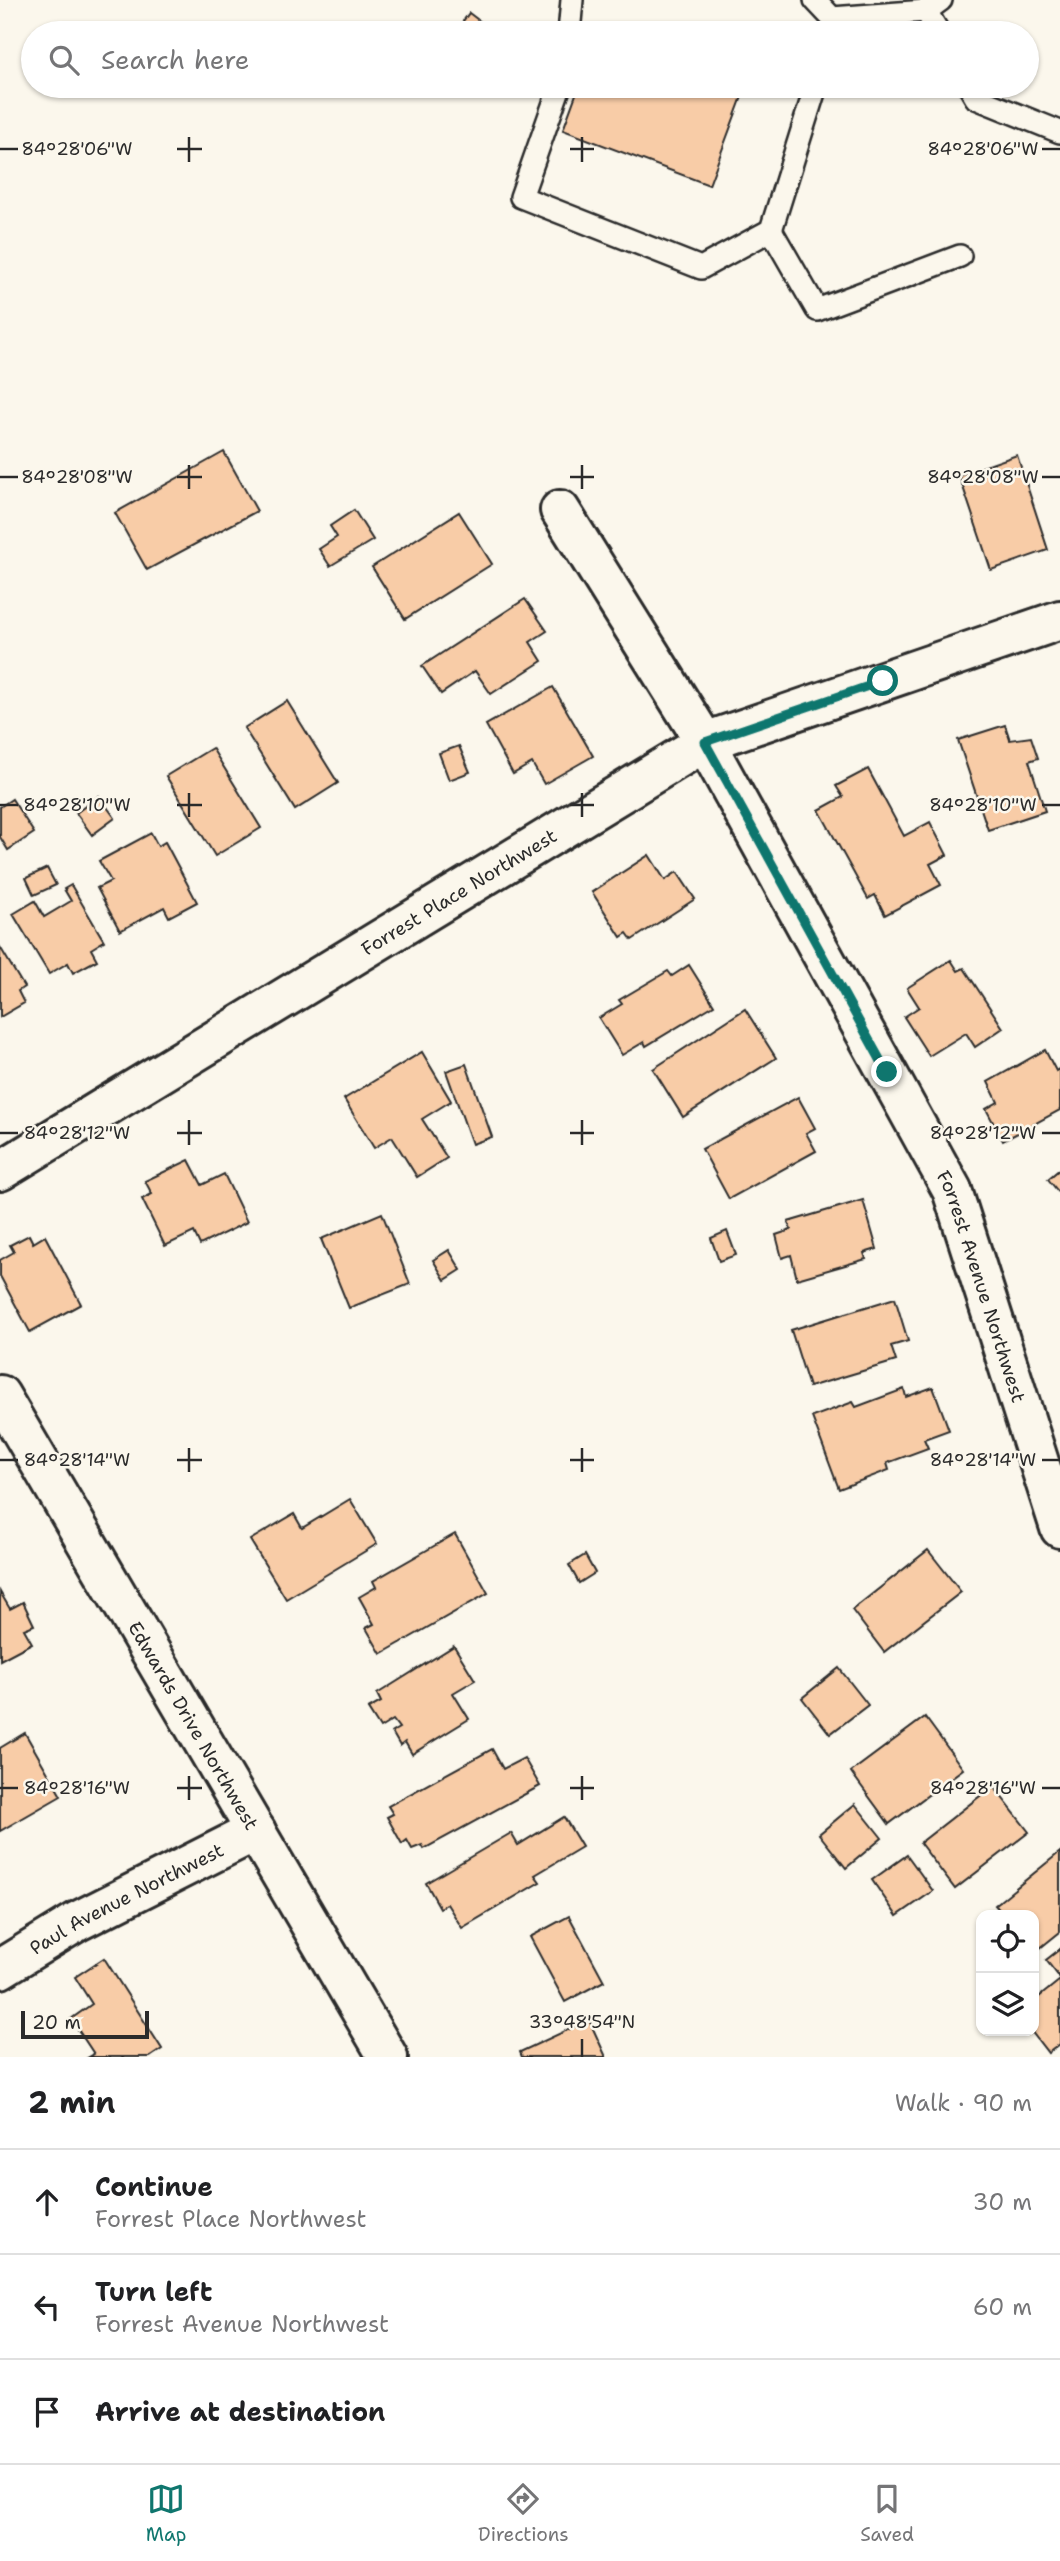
<!DOCTYPE html>
<meta charset="utf-8">
<style>
body{margin:0;font-family:"Shantell Sans",sans-serif;background:#f2f2f2;color:#202124}
.controls{position:absolute;right:21px;bottom:21px;display:grid;overflow:hidden;border-radius:14px;box-shadow:0 2px 5px #0004}
.controls button{width:63px;height:63px;display:grid;place-items:center;padding:0;border:0;border-bottom:2px solid #e0e0e0;background:#fff;color:#202124;font:35px sans-serif}
.scale{position:absolute;left:21px;bottom:18px;width:128px;box-sizing:border-box;padding-left:7px;border:4px solid #2b2b2b;border-top:0;font-size:19px;line-height:24px;white-space:nowrap;color:#2b2b2b;-webkit-text-stroke:5px #fbf7ec;paint-order:stroke}
.stop{position:absolute;width:21px;height:21px;margin:-16px;border:5px solid #0f766e;border-radius:50%;background:#fff}
.stop.end{background:#0f766e;border-color:#fff;box-shadow:0 2px 7px #0008}
.list{margin:0;padding:0;list-style:none}
h2{display:flex;justify-content:space-between;align-items:center;height:91px;margin:0;padding:0 28px;font-size:30px}
h2 small{font-size:23px;font-weight:400;color:#757577}
.list li{display:grid;grid-template-columns:46px 1fr auto;gap:21px;align-items:center;box-sizing:border-box;height:105px;padding:0 28px;border-top:2px solid #e0e0e0}
.list b{display:block;font-size:26px;white-space:nowrap}
.list p{margin:0;font-size:23px;white-space:nowrap;color:#757577}
.list em{font-size:23px;font-style:normal;color:#757577}
.icon{flex:none;width:38px;height:38px;fill:none;stroke:currentColor;stroke-width:2;stroke-linecap:round;stroke-linejoin:round}
.map{position:relative;flex:none;width:1060px;height:2057px;overflow:hidden}
.search{position:absolute;background:#fff;box-shadow:0 2px 5px #0004;left:21px;right:21px;top:21px;height:77px;display:flex;align-items:center;gap:18px;box-sizing:border-box;padding:0 24px;border-radius:38px;color:#757577;font-size:26px}
.sheet{height:406px;background:#fff}
nav{display:flex;justify-content:space-around;align-items:center;box-sizing:border-box;height:98px;border-top:2px solid #e0e0e0;background:#fff;font-size:19px;color:#757577}
nav a{display:grid;justify-items:center;gap:4px}
nav .on{color:#0f766e}
.map>svg:first-child{display:block}
</style>
<div class="map">
<svg width="1060" height="2057" viewBox="0 0 1060 2057">
<rect width="100%" height="100%" fill="#fbf7ec"/>
<filter id="ink" filterUnits="userSpaceOnUse"><feTurbulence type="fractalNoise" baseFrequency=".0143" numOctaves="2"/><feDisplacementMap in="SourceGraphic" scale="14" xChannelSelector="R" yChannelSelector="G"/><feConvolveMatrix kernelMatrix="1 2 1 2 8 2 1 2 1" color-interpolation-filters="sRGB"/></filter>
<g filter="url(#ink)">
<g fill="#f8cca7" stroke="#2b2b2b" stroke-width="2">
<path d="M469 13 490 29 487 33 455 32Z"/>
<path d="M579 86H746L709 185 563 130Z"/>
<path d="M224 452 257 511 147 570 115 513Z"/>
<path d="M1017 455 1048 550 991 570 959 475Z"/>
<path d="M354 510 373 540 330 566 319 549 337 537 330 526Z"/>
<path d="M459 512 492 564 405 619 372 567Z"/>
<path d="M525 599 547 631 530 642 542 661 491 694 475 671 441 694 422 666Z"/>
<path d="M553 687 593 756 544 784 532 763 513 774 486 725Z"/>
<path d="M287 701 338 783 295 810 244 728Z"/>
<path d="M1005 725 1010 740 1031 737 1038 758 1029 761 1045 811 988 830 958 740Z"/>
<path d="M459 746 470 772 449 780 439 753Z"/>
<path d="M212 748 261 828 215 856 166 776Z"/>
<path d="M868 769 904 836 930 822 947 855 930 864 941 885 885 915 875 895 868 899 819 810 843 797 836 786Z"/>
<path d="M99 796 115 818 92 835 76 813Z"/>
<path d="M12 799 34 833 8 850 0 837V807Z"/>
<path d="M151 833 158 846 165 842 197 902 169 917 164 907 120 931 97 888 111 881 99 861Z"/>
<path d="M649 855 665 880 677 872 695 899 632 940 627 933 621 937 592 892Z"/>
<path d="M47 868 56 885 34 895 26 878Z"/>
<path d="M71 885 104 941 91 949 97 960 73 973 68 963 49 974 13 914 35 901 44 917 71 901 64 889Z"/>
<path d="M0 947 24 987 18 991 24 1003 0 1017Z"/>
<path d="M951 960 958 971 964 968 1003 1028 975 1047 966 1033 929 1056 904 1017 919 1007 907 988Z"/>
<path d="M689 965 714 1005 646 1046 644 1042 622 1055 599 1018 622 1004 619 1000 668 971 672 976Z"/>
<path d="M745 1009 776 1058 683 1117 653 1069Z"/>
<path d="M1045 1050 1056 1071 1060 1068V1110L1003 1141 986 1109 998 1102 988 1082Z"/>
<path d="M422 1052 451 1101 422 1119 447 1158 417 1177 392 1137 374 1148 344 1099Z"/>
<path d="M466 1064 492 1137 472 1144 446 1071Z"/>
<path d="M798 1097 815 1128 806 1133 816 1151 729 1199 702 1149Z"/>
<path d="M189 1160 202 1185 224 1174 247 1222 200 1245 194 1232 165 1246 142 1199 152 1194 145 1181Z"/>
<path d="M1060 1169V1194L1048 1179Z"/>
<path d="M863 1200 877 1249 864 1253 866 1259 797 1279 791 1255 782 1258 776 1235 791 1230 788 1222Z"/>
<path d="M382 1213 410 1284 349 1308 321 1239Z"/>
<path d="M727 1231 736 1255 719 1261 711 1238Z"/>
<path d="M29 1235 33 1243 45 1236 81 1304 30 1332 0 1276V1260L14 1252 10 1245Z"/>
<path d="M449 1250 461 1270 445 1280 433 1260Z"/>
<path d="M895 1298 908 1341 891 1346 896 1361 809 1387 791 1330Z"/>
<path d="M933 1387 949 1430 924 1439 928 1448 887 1463 889 1470 839 1489 812 1417 853 1402 856 1407 904 1389 906 1397Z"/>
<path d="M350 1499 377 1544 286 1599 250 1540 294 1514 302 1528Z"/>
<path d="M455 1534 488 1593 381 1654 366 1628 374 1624 359 1597 376 1587 373 1581Z"/>
<path d="M928 1550 961 1592 884 1652 852 1610Z"/>
<path d="M585 1555 595 1573 579 1583 569 1565Z"/>
<path d="M0 1592 10 1609 23 1602 34 1625 24 1629 32 1643 0 1660Z"/>
<path d="M454 1646 475 1680 453 1693 469 1719 412 1754 405 1742 400 1746 392 1732 399 1728 393 1720 380 1728 368 1709 381 1702 377 1694Z"/>
<path d="M839 1668 868 1705 830 1734 802 1698Z"/>
<path d="M925 1717 963 1769 889 1824 851 1772Z"/>
<path d="M25 1733 61 1796 0 1831V1748Z"/>
<path d="M492 1749 503 1769 524 1758 540 1786 424 1849 422 1845 412 1849 407 1840 402 1844 387 1817 393 1814 388 1806Z"/>
<path d="M993 1786 1029 1832 955 1889 920 1843Z"/>
<path d="M855 1804 882 1838 846 1868 819 1834Z"/>
<path d="M564 1817 582 1847 535 1875 540 1882 462 1928 447 1904 440 1908 426 1883 511 1833 518 1845Z"/>
<path d="M1060 1852V1932L1034 1953V1915H1004L995 1905Z"/>
<path d="M907 1855 933 1891 897 1916 872 1880Z"/>
<path d="M569 1916 604 1981 565 2002 530 1937Z"/>
<path d="M1060 1949V1978L1046 1960Z"/>
<path d="M104 1958 162 2049 150 2057H89L94 2054 71 2019 92 2004 75 1977Z"/>
<path d="M1060 1980V2044L1048 2053 1031 2031H1034V2001Z"/>
<path d="M589 2020 606 2057H522L520 2052Z"/>
</g>
<g fill="none" stroke-linecap="round" stroke-linejoin="round">
<g stroke="#2b2b2b" stroke-width="26">
<g id="lane">
<path d="M815 0 832 18"/>
<path d="M832 18 926 11"/>
<path d="M569 33 572 0"/>
<path d="M939 33 926 11 941 0"/>
<path d="M560 86 521 197 701 268 771 230 816 86"/>
<path d="M969 86 976 98 1060 132"/>
<path d="M771 230 817 310 960 256"/>
</g>
</g>
<g stroke="#2b2b2b" stroke-width="44">
<g id="street">
<path id="s1" d="M560 510 705 742 952 1190 1060 1528"/>
<path id="s2" d="M0 1171 705 742 1060 620"/>
<path id="s3" d="M0 1395 388 2057"/>
<path id="s4" d="M0 1969 78 1921 256 1831"/>
</g>
</g>
<use href="#lane" stroke="#fbf7ec" stroke-width="21"/>
<use href="#street" stroke="#fbf7ec" stroke-width="38"/>
</g>
</g>
<g fill="none" stroke-linecap="round" stroke-linejoin="round" filter="url(#ink)">
<path stroke="#0f766e" stroke-width="9" d="M883 681 705 742 887 1072"/>
</g>
<path fill="none" stroke="#2b2b2b" stroke-width="2.5" d="M189 137V162M582 137V162M0 149H18M177 149H202M570 149H594M1042 149H1060M189 465V489M582 465V489M0 477H18M177 477H202M570 477H594M1042 477H1060M189 793V817M582 793V817M0 805H18M177 805H202M570 805H594M1042 805H1060M189 1120V1145M582 1120V1145M0 1133H18M177 1133H202M570 1133H594M1042 1133H1060M189 1448V1472M582 1448V1472M0 1460H18M177 1460H202M570 1460H594M1042 1460H1060M189 1776V1800M582 1776V1800M0 1788H18M177 1788H202M570 1788H594M1042 1788H1060M582 2039V2057"/>
<g text-anchor="middle" dominant-baseline="central" stroke-width="5" stroke-linejoin="round" paint-order="stroke">
<g font-size="19" fill="#2b2b2b" stroke="#fbf7ec">
<text stroke="none"><textPath href="#s2" startOffset="537">Forrest Place Northwest</textPath></text>
<text stroke="none"><textPath href="#s1" startOffset="886">Forrest Avenue Northwest</textPath></text>
<text stroke="none"><textPath href="#s3" startOffset="383">Edwards Drive Northwest</textPath></text>
<text stroke="none"><textPath href="#s4" startOffset="145">Paul Avenue Northwest</textPath></text>
</g>
</g>
<g font-size="18" text-anchor="middle" fill="#2b2b2b" stroke="#fbf7ec" stroke-width="5" stroke-linejoin="round" paint-order="stroke">
<text x="983" y="155">84°28'06"W</text>
<text x="77" y="155">84°28'06"W</text>
<text x="983" y="483">84°28'08"W</text>
<text x="77" y="483">84°28'08"W</text>
<text x="983" y="811">84°28'10"W</text>
<text x="77" y="811">84°28'10"W</text>
<text x="983" y="1139">84°28'12"W</text>
<text x="77" y="1139">84°28'12"W</text>
<text x="983" y="1466">84°28'14"W</text>
<text x="77" y="1466">84°28'14"W</text>
<text x="983" y="1794">84°28'16"W</text>
<text x="77" y="1794">84°28'16"W</text>
<text x="582" y="2028">33°48'54"N</text>
</g>
</svg>
<div class="controls">
<button><svg class="icon" aria-label="locate" viewBox="0 0 24 24"><circle cx="12" cy="12" r="6"/><path d="M12 2v4M12 18v4M2 12h4M18 12h4"/></svg></button>
<button><svg class="icon" aria-label="layers" viewBox="0 0 24 24"><path d="M12 4l9 5-9 5-9-5zM3 14l9 5 9-5"/></svg></button>
</div>
<div class="scale">20 m</div>
<div class="stop" style="left:883px;top:681px"></div>
<div class="stop end" style="left:887px;top:1072px"></div>
<div class="search"><svg class="icon" aria-label="search" viewBox="0 0 24 24"><circle cx="10" cy="10" r="6"/><path d="M15 15l6 6"/></svg>Search here</div>
</div>
<section class="sheet">
<h2>2 min<small>Walk · 90 m</small></h2>
<ul class="list">
<li><svg class="icon" aria-label="ahead" viewBox="0 0 24 24"><path d="M12 20V5M6 11l6-6 6 6"/></svg><div><b>Continue</b><p>Forrest Place Northwest</p></div><em>30 m</em></li>
<li><svg class="icon" aria-label="left" viewBox="0 0 24 24"><path d="M17 20v-9H6M10 6l-5 5 5 5"/></svg><div><b>Turn left</b><p>Forrest Avenue Northwest</p></div><em>60 m</em></li>
<li><svg class="icon" aria-label="arrive" viewBox="0 0 24 24"><path d="M6 21V4h12l-3 4 3 4H6"/></svg><div><b>Arrive at destination</b></div></li>
</ul>
</section>
<nav>
<a class="on"><svg class="icon" aria-label="map" viewBox="0 0 24 24"><path d="M3 6l6-2 6 2 6-2v14l-6 2-6-2-6 2zM9 4v14M15 6v14"/></svg>Map</a>
<a><svg class="icon" aria-label="directions" viewBox="0 0 24 24"><path d="M12 3l9 9-9 9-9-9zM9 14v-3h6M13 9l2 2-2 2"/></svg>Directions</a>
<a><svg class="icon" aria-label="saved" viewBox="0 0 24 24"><path d="M7 4h10v16l-5-4-5 4z"/></svg>Saved</a>
</nav>
